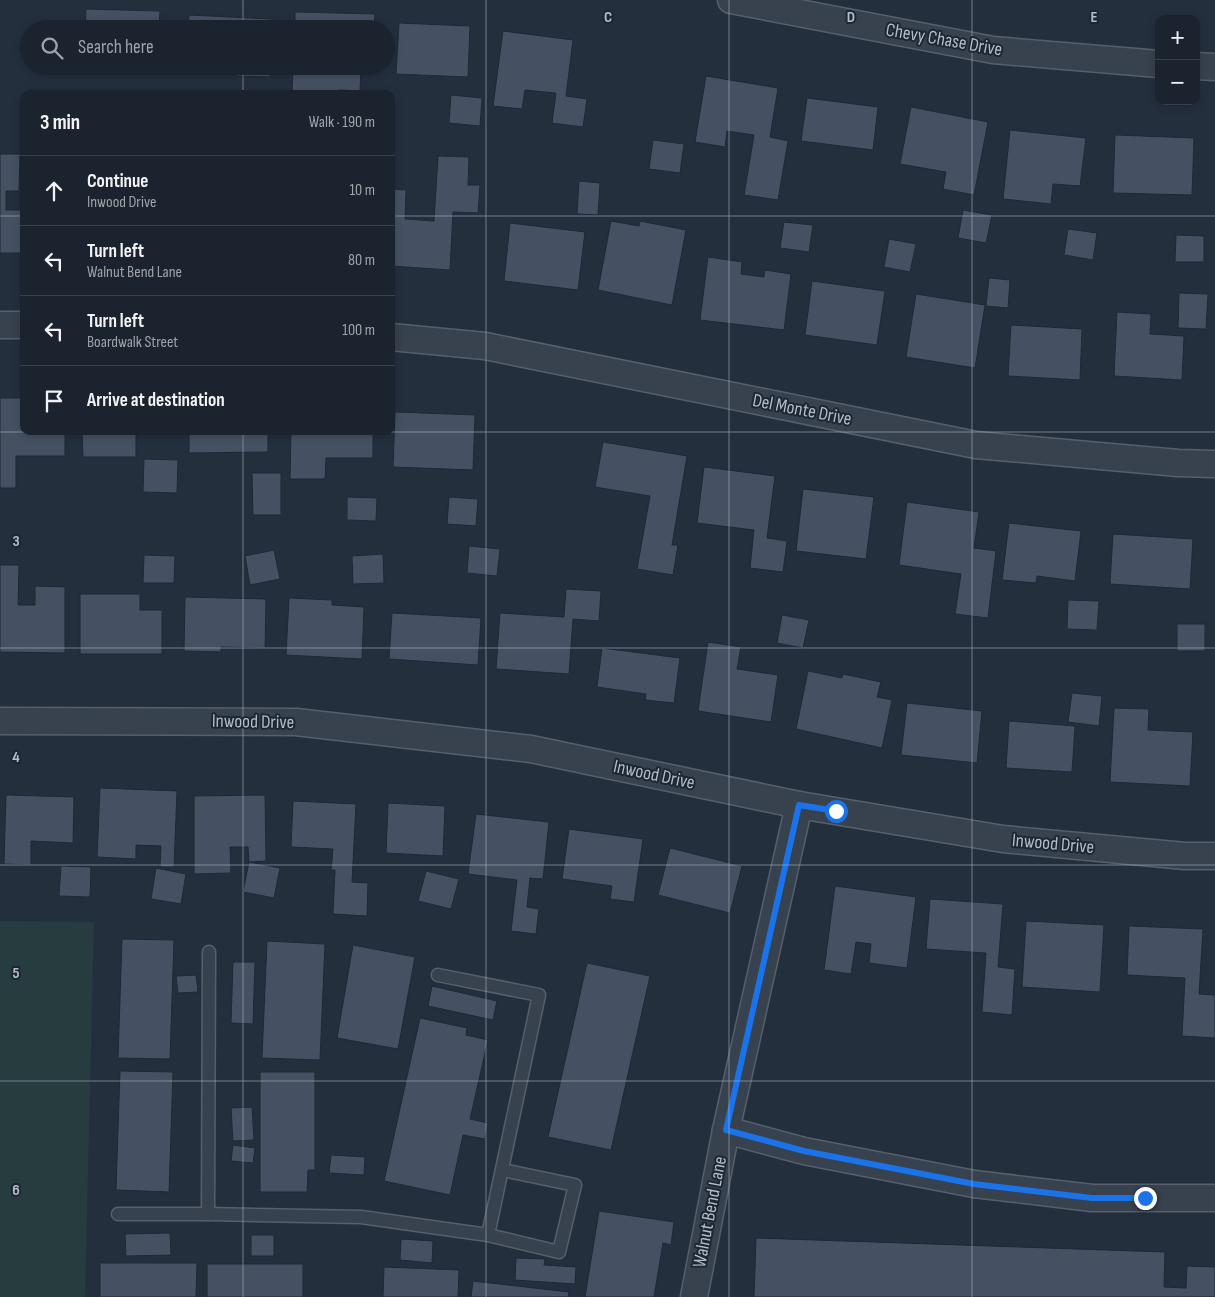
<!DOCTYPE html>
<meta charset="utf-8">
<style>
body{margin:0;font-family:"Sofia Sans Condensed",sans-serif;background:#242b36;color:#f1f3f6}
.controls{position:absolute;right:15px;top:15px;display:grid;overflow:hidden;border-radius:10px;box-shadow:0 2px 8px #0003}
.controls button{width:45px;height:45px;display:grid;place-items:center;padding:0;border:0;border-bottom:1px solid #39404a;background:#1b232e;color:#f1f3f6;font:25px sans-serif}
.stop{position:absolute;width:15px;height:15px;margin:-11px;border:4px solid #1a73e8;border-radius:50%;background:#fff}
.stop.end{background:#1a73e8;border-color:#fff;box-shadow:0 1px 5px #0008}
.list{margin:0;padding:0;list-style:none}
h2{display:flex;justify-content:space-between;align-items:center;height:65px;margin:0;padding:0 20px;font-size:21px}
h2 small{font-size:16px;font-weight:400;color:#a0a4aa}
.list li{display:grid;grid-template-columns:32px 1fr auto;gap:15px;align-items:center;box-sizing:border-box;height:70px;padding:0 20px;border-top:1px solid #39404a}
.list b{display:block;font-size:19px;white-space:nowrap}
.list p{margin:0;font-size:16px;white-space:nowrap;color:#a0a4aa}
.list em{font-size:16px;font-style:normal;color:#a0a4aa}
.icon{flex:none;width:28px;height:28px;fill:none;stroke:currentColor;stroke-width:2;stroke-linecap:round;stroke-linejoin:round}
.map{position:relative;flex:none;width:1215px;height:1297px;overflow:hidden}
.search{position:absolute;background:#1b232e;box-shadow:0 2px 8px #0003;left:20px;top:20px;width:375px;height:55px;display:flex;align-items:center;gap:12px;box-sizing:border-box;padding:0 18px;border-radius:28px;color:#a0a4aa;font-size:19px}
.panel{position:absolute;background:#1b232e;box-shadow:0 2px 8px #0003;left:20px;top:90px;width:375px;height:345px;border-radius:10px}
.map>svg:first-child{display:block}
</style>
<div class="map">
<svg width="1215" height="1297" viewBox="0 0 1215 1297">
<rect width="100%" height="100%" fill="#242f3e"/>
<path fill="#263c3f" d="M0 921 94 922 85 1297H0Z"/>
<g fill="#455162" stroke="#1f2835">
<path d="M86 9 160 11 159 29H85Z"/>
<path d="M295 12 375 14 374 29H295Z"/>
<path d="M189 15 272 19V29H188Z"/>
<path d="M399 23 470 26 468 77 396 74Z"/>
<path d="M503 31 573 40 566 96 587 99 583 127 552 123 556 93 525 90 522 109 493 106Z"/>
<path d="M84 66H123V72L84 71Z"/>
<path d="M237 66H270V77L236 76Z"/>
<path d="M293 66H373L372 69 361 68 360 91 339 90 338 94H292Z"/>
<path d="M706 76 778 88 770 137 788 141 778 200 744 195 754 135 727 131 725 147 695 142Z"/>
<path d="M451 95 482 98 480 126 449 123Z"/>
<path d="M807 98 878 107 873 150 801 141Z"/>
<path d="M911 107 988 122 974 195 943 189 946 172 900 164Z"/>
<path d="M1010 130 1086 138 1080 186 1053 184 1051 204 1003 199Z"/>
<path d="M1115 135 1194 138 1192 195 1113 193Z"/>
<path d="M653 140 684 144 680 173 649 169Z"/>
<path d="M0 154H20L19 191H6V210H24V253H0Z"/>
<path d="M438 156 469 157 468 185H480L478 213 453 212 450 270 391 266V189L406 190 405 219 434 221Z"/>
<path d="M579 181 600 183 598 215 577 214Z"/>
<path d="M963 210 992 215 986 243 958 238Z"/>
<path d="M611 221 639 226 640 221 686 230 672 305 598 290Z"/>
<path d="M784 222 813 225 809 252 780 248Z"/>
<path d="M510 223 585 232 578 290 504 281Z"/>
<path d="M1068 229 1097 233 1093 260 1064 255Z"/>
<path d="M1176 235 1204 236V262H1175Z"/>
<path d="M889 239 916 244 910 272 884 267Z"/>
<path d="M708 257 742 262 741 274 764 277 765 270 791 274 784 330 700 320Z"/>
<path d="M989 278 1010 280 1008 308 986 306Z"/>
<path d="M812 281 885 291 877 345 805 335Z"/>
<path d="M1179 293 1208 294 1206 329 1178 328Z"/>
<path d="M916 294 985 305 975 368 906 357Z"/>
<path d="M1117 312 1151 314 1150 334 1184 336 1182 380 1114 376Z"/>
<path d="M1011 325 1082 329 1080 380 1008 376Z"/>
<path d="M0 398H24V431H65V456H16V488H0Z"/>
<path d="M395 412 475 415 473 470 393 467Z"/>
<path d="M82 431H136V457H83Z"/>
<path d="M189 431H268V452L189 453Z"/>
<path d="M291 431H373V458H326L325 479H290Z"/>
<path d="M603 442 687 456 672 545H678L673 575 637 569 650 496 595 487Z"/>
<path d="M144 459 178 460 177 493 143 492Z"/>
<path d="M704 467 775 476 767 538 787 541 783 572 750 568 754 530 697 523Z"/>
<path d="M252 473H281V515H253Z"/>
<path d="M803 489 874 497 866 559 796 551Z"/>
<path d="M347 497 377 498 376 521 347 520Z"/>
<path d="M449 497 478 499 476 526 447 524Z"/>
<path d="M907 502 979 512 974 548 996 551 988 618 955 614 961 574 899 565Z"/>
<path d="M1009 523 1081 531 1075 581 1037 576 1036 583 1002 580Z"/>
<path d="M1113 534 1193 539 1190 589 1110 584Z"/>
<path d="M469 546 500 549 497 576 467 573Z"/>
<path d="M274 550 280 579 250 585 245 556Z"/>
<path d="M383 554 384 583 353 584 352 556Z"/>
<path d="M144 555 175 556 174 583H143Z"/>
<path d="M0 565H19L18 605H35V586L65 587V653L0 652Z"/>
<path d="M566 589 601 591 599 621 573 619 569 674 496 669 500 613 564 617Z"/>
<path d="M80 594H140V610H162V654H80Z"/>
<path d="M185 597 266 599 265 648 221 647V652L184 651Z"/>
<path d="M289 598 332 600V605L364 607 362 659 286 655Z"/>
<path d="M1068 600 1099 601 1097 630 1067 629Z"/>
<path d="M392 613 481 618 478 665 389 659Z"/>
<path d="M782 615 809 620 803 648 777 643Z"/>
<rect x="1177" y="624" width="28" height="27"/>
<path d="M708 642 741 647 737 669 778 675 771 722 698 711Z"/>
<path d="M602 648 680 658 674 703 645 700 646 694 597 687Z"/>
<path d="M808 671 842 678 843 674 881 682 877 697 892 700 882 748 796 729Z"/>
<path d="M1072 693 1102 696 1099 726 1068 722Z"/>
<path d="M907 703 982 711 977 763 901 755Z"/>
<path d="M1114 708 1149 709 1148 730 1193 732 1190 786 1110 782Z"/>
<path d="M1009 721 1075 726 1072 772 1006 768Z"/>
<path d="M100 788 177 791 174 867H160L161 846 136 845V859L97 857Z"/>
<path d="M6 795 74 797 73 843 31 841V865L4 864Z"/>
<path d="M265 795 266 861 249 862 248 847H230L231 873 194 874V796Z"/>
<path d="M293 801 356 804 352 882 368 883 367 916 333 914 335 870H331L333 849 291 847Z"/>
<path d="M388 803 445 806 443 856 386 853Z"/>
<path d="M476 814 549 822 543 879 530 878 527 907 539 909 536 934 511 931 517 880 468 874Z"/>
<path d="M569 829 643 839 634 902 610 899 612 886 562 879Z"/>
<path d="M670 848 742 866 730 913 658 895Z"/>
<path d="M249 862 280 868 274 898 243 892Z"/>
<path d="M61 866 91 867 90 897 59 896Z"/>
<path d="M156 868 186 874 181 904 151 899Z"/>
<path d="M426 871 459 879 451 909 418 901Z"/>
<path d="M835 886 916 897 907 968 869 963 871 944 856 942 851 974 824 970Z"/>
<path d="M930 899 1003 904 998 967 1015 969 1012 1015 982 1012 986 953 926 949Z"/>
<path d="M1026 921 1104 925 1100 992 1022 987Z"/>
<path d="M1129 926 1203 929 1199 994 1215 995V1038L1182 1036 1185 978 1127 975Z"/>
<path d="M122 939 174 940 170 1059 118 1058Z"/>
<path d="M267 941 325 944 320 1060 262 1058Z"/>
<path d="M353 945 415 957 398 1049 337 1038Z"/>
<path d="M233 962H255L253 1024 231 1023Z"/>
<path d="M587 963 650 976 611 1150 548 1137Z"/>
<path d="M196 975 198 992 178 993 176 976Z"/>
<path d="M432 986 497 1001 493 1020 428 1006Z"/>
<path d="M420 1018 467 1028 466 1035 488 1040 470 1119 488 1123 485 1139 463 1135 450 1195 384 1181Z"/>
<path d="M120 1071 173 1072 169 1192 116 1190Z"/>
<path d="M260 1072H315V1170H308L307 1192H260Z"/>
<path d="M252 1107 254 1140 233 1141 231 1108Z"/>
<path d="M233 1145 255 1148 253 1163 231 1161Z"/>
<path d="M331 1155 365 1157 364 1175 329 1173Z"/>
<path d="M599 1211 674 1222 671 1245 663 1243 654 1297H585Z"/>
<path d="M170 1233 171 1255 126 1256 125 1234Z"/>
<rect x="251" y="1235" width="23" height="21"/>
<path d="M756 1238 1165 1252 1164 1287 1186 1288 1187 1266 1215 1267V1297H754Z"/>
<path d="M401 1239 433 1241 432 1263 400 1260Z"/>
<path d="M516 1258 545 1259 544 1265 576 1267 575 1284 515 1280Z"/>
<path d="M100 1263H197L196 1297H100Z"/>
<rect x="207" y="1264" width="96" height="33"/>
<path d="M384 1267 459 1270 458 1297H383Z"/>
<path d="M473 1281 569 1292 568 1297H471Z"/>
</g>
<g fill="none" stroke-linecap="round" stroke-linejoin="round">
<g stroke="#565f6c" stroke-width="15">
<g id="service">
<path d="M438 975 539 995 488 1235"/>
<path d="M118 1214H208L361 1217 488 1235 559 1252 575 1185 503 1170"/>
<path d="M208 1214 209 952"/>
</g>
</g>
<g stroke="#565f6c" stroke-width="29">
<g id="minor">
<path d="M731 0 993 50 1159 64"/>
<path d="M1196 66 1215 67"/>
<path d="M0 325H24"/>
<path d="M391 337 485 346 976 445 1178 463 1215 464"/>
<path d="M0 721 296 722 531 749 799 805 1003 839 1185 856H1215"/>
<path d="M726 1130 804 1151 974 1184 1092 1198H1215"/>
<path d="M694 1297 726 1130 799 805"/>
</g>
</g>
<use href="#service" stroke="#38414e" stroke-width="12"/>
<use href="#minor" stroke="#38414e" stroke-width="26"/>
</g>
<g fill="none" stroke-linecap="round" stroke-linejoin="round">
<path stroke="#1a73e8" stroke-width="6" d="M836 811 799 805 726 1130 804 1151 974 1184 1092 1198H1145"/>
</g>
<path fill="none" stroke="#b4bcc9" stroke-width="1" stroke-opacity="0.55" d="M243 0V29M486 0V1297M729 0V1297M972 0V1297M243 66V94M0 216H24M391 216H1215M243 431V1297M0 432H1215M0 648H1215M0 865H1215M0 1081H1215"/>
<g text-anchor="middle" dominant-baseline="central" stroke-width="4" stroke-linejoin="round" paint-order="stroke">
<g font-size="19" fill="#b4bcc9" stroke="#1d2633">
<text transform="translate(944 40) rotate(10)">Chevy Chase Drive</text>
<text transform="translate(802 410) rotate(11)">Del Monte Drive</text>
<text transform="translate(253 722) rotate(1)">Inwood Drive</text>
<text transform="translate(654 775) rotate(12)">Inwood Drive</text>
<text transform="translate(1053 844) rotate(5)">Inwood Drive</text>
<text transform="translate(710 1212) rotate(-79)">Walnut Bend Lane</text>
</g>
</g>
<g font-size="16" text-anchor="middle" font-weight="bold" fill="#b4bcc9" stroke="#1d2633" stroke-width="4" stroke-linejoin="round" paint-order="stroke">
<text x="608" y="22">C</text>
<text x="851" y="22">D</text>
<text x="1094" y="22">E</text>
<text x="16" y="546">3</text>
<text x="16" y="762">4</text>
<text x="16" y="978">5</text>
<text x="16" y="1195">6</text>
</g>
</svg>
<div class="controls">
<button>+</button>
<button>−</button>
</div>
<div class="stop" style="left:836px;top:811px"></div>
<div class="stop end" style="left:1145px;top:1198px"></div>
<div class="search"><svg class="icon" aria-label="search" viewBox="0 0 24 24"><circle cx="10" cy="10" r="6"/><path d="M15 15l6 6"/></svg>Search here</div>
<section class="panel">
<h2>3 min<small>Walk · 190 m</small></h2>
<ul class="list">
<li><svg class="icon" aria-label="ahead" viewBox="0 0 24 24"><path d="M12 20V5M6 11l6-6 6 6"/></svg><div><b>Continue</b><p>Inwood Drive</p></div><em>10 m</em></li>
<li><svg class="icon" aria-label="left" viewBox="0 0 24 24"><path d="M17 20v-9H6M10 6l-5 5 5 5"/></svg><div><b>Turn left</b><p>Walnut Bend Lane</p></div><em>80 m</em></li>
<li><svg class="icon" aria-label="left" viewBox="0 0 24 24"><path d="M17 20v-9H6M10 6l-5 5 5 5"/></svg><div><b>Turn left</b><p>Boardwalk Street</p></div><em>100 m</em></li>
<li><svg class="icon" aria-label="arrive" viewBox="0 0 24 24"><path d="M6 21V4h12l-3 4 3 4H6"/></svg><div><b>Arrive at destination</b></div></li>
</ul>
</section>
</div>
